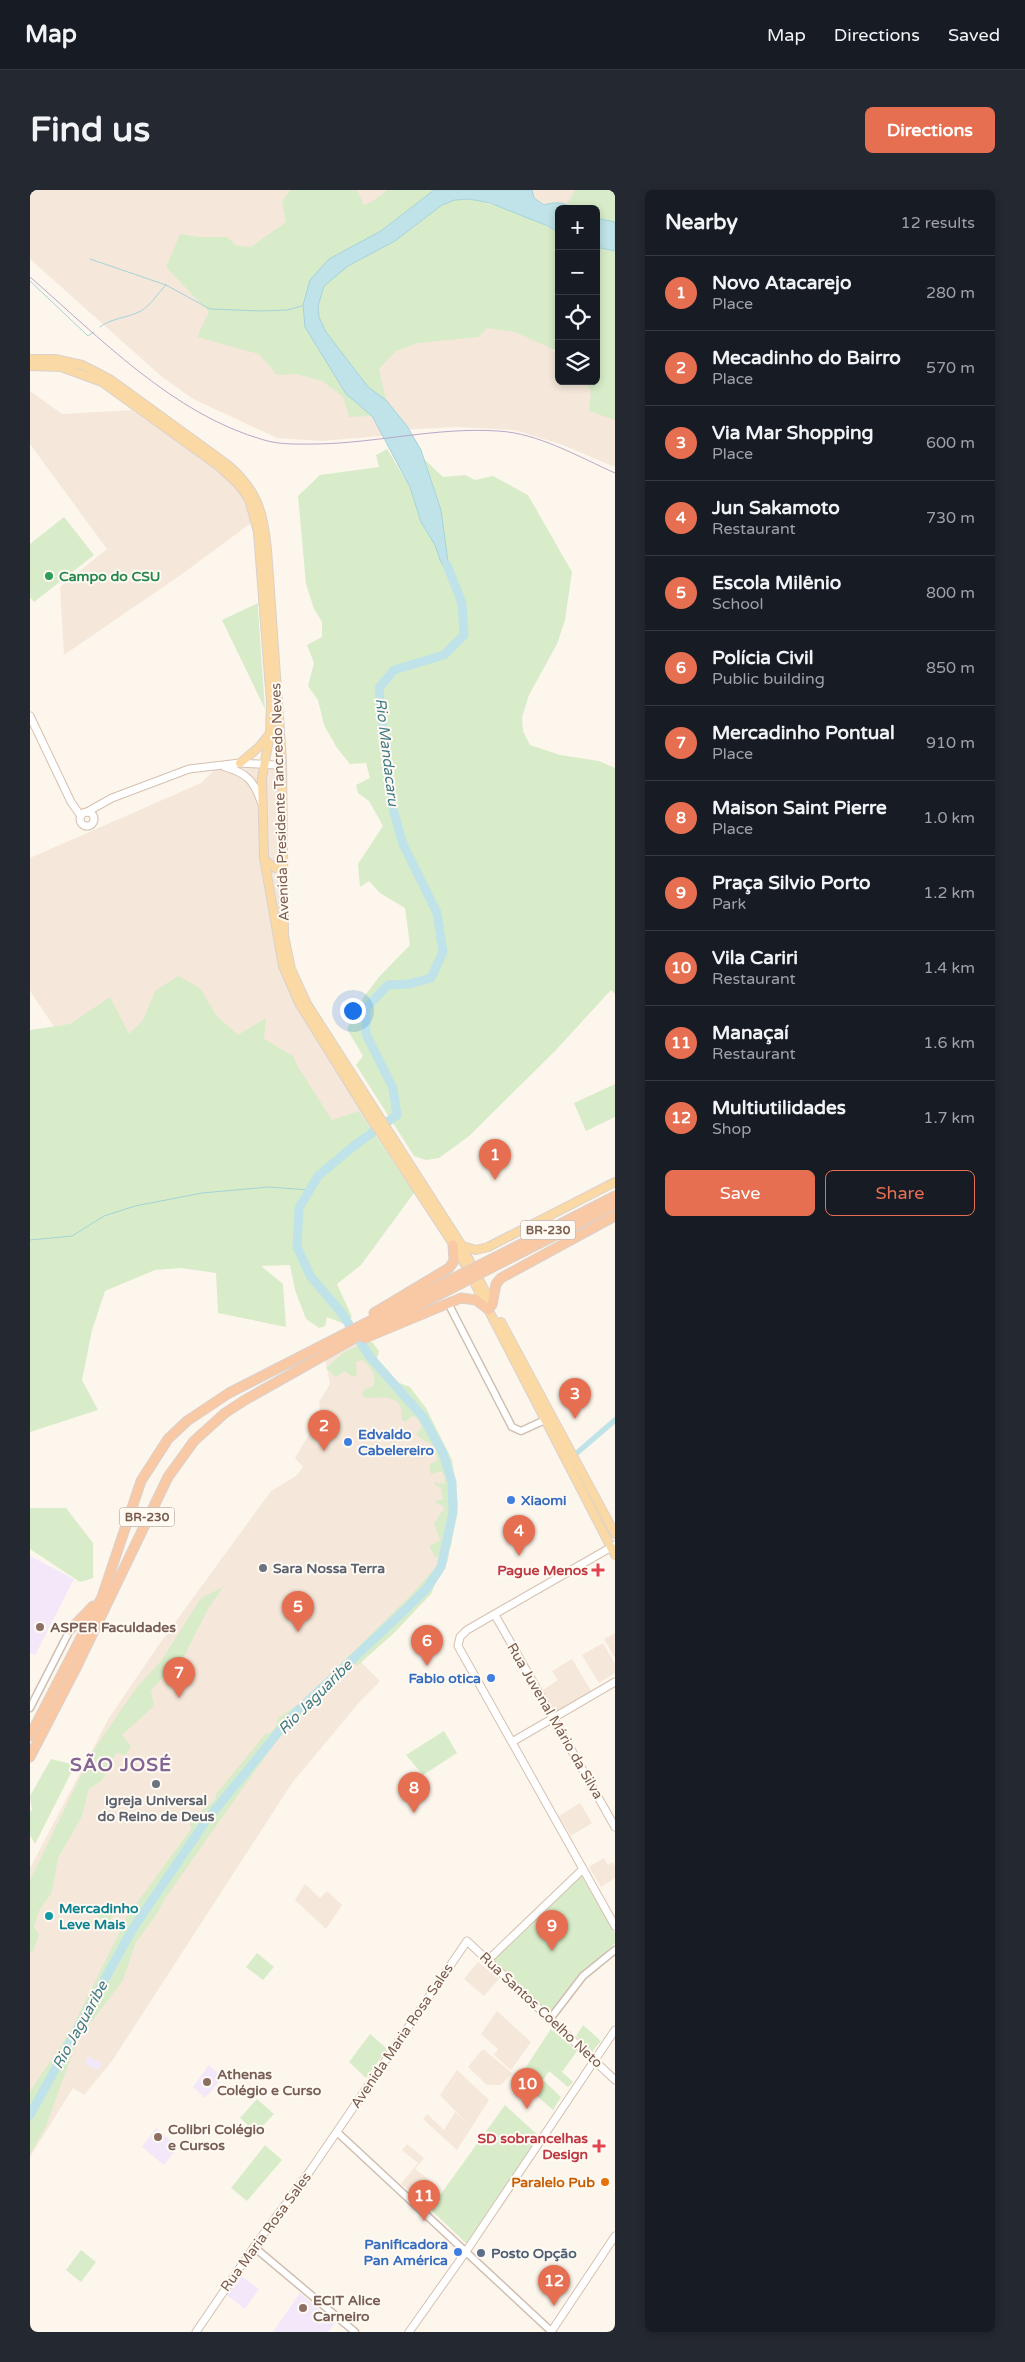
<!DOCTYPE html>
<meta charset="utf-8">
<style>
body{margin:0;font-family:"Varela Round",sans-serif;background:#242831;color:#f1f3f6}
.controls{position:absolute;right:15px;top:15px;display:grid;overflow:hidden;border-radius:8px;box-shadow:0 2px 8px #0003}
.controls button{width:45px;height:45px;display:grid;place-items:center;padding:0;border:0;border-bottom:1px solid #363941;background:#171b24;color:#f1f3f6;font:25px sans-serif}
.you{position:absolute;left:322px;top:820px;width:18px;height:18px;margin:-12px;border:4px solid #fff;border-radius:50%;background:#1a73e8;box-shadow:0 0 0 8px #1a73e833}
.badge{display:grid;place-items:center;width:32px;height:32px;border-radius:50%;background:#e76f51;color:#fff;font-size:16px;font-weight:700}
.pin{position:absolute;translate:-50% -41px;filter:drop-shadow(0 1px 2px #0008)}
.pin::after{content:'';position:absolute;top:26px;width:18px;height:15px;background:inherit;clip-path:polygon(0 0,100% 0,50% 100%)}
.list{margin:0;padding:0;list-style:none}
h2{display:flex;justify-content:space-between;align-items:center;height:65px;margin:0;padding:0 20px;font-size:21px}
h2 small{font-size:16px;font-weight:400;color:#9ea1a6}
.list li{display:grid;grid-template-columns:32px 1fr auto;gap:15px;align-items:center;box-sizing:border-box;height:75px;padding:0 20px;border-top:1px solid #363941}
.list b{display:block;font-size:19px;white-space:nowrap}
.list p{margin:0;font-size:16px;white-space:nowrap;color:#9ea1a6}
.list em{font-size:16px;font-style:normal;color:#9ea1a6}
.actions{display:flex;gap:10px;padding:15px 20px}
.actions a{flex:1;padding:11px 0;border:1px solid #e76f51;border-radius:8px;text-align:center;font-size:18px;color:#e76f51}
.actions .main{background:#e76f51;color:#fff}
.icon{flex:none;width:28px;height:28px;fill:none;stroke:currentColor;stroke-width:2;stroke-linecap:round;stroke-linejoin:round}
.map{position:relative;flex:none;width:585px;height:2142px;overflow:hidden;border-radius:8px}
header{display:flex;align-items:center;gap:30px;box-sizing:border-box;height:70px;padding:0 25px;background:#171b24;border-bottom:1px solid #363941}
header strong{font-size:24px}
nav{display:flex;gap:28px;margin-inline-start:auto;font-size:18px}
.intro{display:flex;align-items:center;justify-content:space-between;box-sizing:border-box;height:120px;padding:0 30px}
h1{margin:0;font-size:35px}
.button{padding:12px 22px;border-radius:8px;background:#e76f51;color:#fff;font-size:18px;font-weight:700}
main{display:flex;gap:30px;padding:0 30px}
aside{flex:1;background:#171b24;border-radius:8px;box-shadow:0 2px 8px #0003}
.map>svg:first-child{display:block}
</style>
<header>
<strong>Map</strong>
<nav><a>Map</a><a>Directions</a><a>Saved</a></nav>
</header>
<div class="intro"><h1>Find us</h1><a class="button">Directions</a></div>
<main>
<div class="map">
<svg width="585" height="2142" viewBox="0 0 585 2142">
<rect width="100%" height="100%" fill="#fdf6ec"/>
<g fill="#f5e8da">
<path d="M0 0H426L345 179 373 143 483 133 518 155 529 167V191H556L585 209V277L533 255 485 240 427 237 371 240 372 244 292 251 247 248 163 209 131 186 0 69Z"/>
<path d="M467 0H553L554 19H529V30Z"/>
<path d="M0 201 32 224 102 220 203 291 216 311 221 325V333L152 384 34 465 30 397 77 359 0 254Z"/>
<path d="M192 573 247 576V677L252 743 260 784 351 932 322 968 101 952 0 801V668L171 593Z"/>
<path d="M324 1148 338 1162 388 1227 412 1267 421 1297 423 1332 418 1371 331 1472 350 1491 327 1515 262 1593 82 1871 54 1905 43 1898 0 1967V1678L79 1528 128 1456 241 1301 266 1286 273 1277 265 1268 290 1226 289 1212 300 1194 294 1162Z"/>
<path d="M585 1443V1468L574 1449Z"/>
<path d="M573 1453 585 1474V1483L569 1493 552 1465Z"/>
<path d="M542 1469 561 1501 526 1522 513 1500 528 1490 522 1481Z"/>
<path d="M550 1613 562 1633 541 1646 529 1626Z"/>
<path d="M574 1668 578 1675 583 1672 585 1676V1688L571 1697 559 1677Z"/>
<path d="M275 1694 290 1708 297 1701 312 1715 296 1739 265 1710Z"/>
<path d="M448 1772 469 1789 454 1806 434 1789Z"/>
<path d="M467 1821 501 1852 481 1880 464 1865 468 1859 451 1844Z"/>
<path d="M453 1859 482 1883 471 1895H457L438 1877Z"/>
<path d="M427 1880 459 1910 427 1960 393 1929 397 1924 414 1940 425 1922 437 1933 410 1905Z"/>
<path d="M377 1954 394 1968 385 1979 402 1992 389 2008 371 1994 388 1973 372 1960Z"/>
</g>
<g fill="#f3e8fa">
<path d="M0 1366 44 1389 5 1465 0 1463Z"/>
<path d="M58 1866 72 1873 68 1880 55 1874Z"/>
<path d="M179 1875 192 1888 175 1908 163 1897Z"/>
<path d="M126 1938 148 1957 134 1975 112 1957Z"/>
<path d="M209 2084 229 2099 215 2119 194 2103Z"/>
<path d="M270 2103 305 2133 298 2142H243Z"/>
</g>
<g fill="#d8ecc9">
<path d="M260 0H327L334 15 343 11 357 0H404L351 41 299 70 275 137 316 204 342 226 319 227 313 207 292 191 266 184 247 185 229 164 167 147 179 122 136 77 150 44 169 47H197L207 56 221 57 256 32 252 11Z"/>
<path d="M545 0H585V32L566 28V19H543L537 14Z"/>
<path d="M439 9C469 15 503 27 529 43V162L485 142 457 138 449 147 388 153 366 161 349 179 356 210 338 197 296 142 289 127 288 116 294 96 318 76 365 51 412 15 425 10Z"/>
<path d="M566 57 585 61V230L559 221 561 201 555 191H566Z"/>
<path d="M357 259 380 297 391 332 405 355 410 370 419 385 411 320 395 270 413 287 435 285 445 290 463 286 498 305 542 382 535 430 527 454 499 505 492 527 493 541 500 555 530 565 569 571 585 578V804L581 800 525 861 438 947 409 968 396 970 384 966 326 875 333 866 317 839 333 808 349 787 380 755 375 718 350 703 339 691 330 697 328 674 353 636 339 611 328 603 326 595 340 588 336 573 320 574 307 558 294 535 288 510 278 496 284 473 277 455 292 447V432L284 419 276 394 268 306 290 285 349 277 346 265Z"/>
<path d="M34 327 64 365 4 412 0 407V354Z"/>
<path d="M228 413V419L235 519 192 430Z"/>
<path d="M148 786 170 798 186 825 208 845 236 828 234 849 263 866 268 877 302 930 329 921 384 1003 331 1075 307 1094 322 1127 312 1133 297 1127 295 1136 289 1138 276 1129 265 1100 260 1075 231 1076 253 1094 256 1137 188 1123 186 1083 151 1078 125 1080 75 1101 62 1140 52 1190 68 1220 0 1242V840L40 834 80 807 99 844 113 830 125 801Z"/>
<path d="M585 894V927L556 941 544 913Z"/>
<path d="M337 1151 342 1152 349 1161 346 1172 362 1190 380 1197 396 1218 422 1270 428 1314 421 1355 401 1404 364 1443 327 1476 324 1473 313 1484 314 1487 272 1527 255 1537 256 1542 249 1547 134 1710 128 1722 106 1752 93 1790 47 1851 16 1936 0 1964V1901L40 1842 98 1725 161 1639 160 1634 176 1617 186 1609V1604L236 1543 238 1544 245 1538 249 1527 271 1513 379 1407 408 1375 411 1366 405 1367 399 1356 410 1350 404 1334 411 1322 415 1321 413 1316 406 1313 405 1310H413L411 1298 405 1295V1292L414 1294 415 1287 411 1281 401 1284 399 1275 408 1270C404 1249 396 1255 386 1244L392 1237 388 1229 382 1226 375 1232 371 1229C375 1203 352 1208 335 1208L332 1204 335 1199 344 1196C345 1184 341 1176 332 1170L326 1172 327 1186H321L315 1181 306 1187 296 1178 313 1163Z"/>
<path d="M0 1318H36L63 1353V1388L50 1392 0 1359Z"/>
<path d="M193 1397 178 1419 151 1472 143 1475 121 1501 124 1516 92 1545 101 1556 96 1565 86 1563 72 1590 59 1599 52 1626 28 1668 22 1702 9 1721 4 1737 9 1745 3 1761 0 1762V1690L63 1561 106 1498 131 1471 171 1408Z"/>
<path d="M414 1541 427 1563 393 1585 376 1565Z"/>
<path d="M21 1569 45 1575 5 1654 0 1645V1622L2 1620 0 1606Z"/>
<path d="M551 1685 585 1743V1753L564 1773 524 1831 459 1770Z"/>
<path d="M71 1715 85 1722 79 1733 65 1725Z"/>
<path d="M227 1763 244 1777 233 1790 216 1777Z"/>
<path d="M553 1835 571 1851 562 1862 546 1846Z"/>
<path d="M521 1839 547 1861 532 1882 543 1892 538 1897 519 1881 513 1890 531 1907 523 1920 488 1889Z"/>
<path d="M340 1844 357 1859 336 1888 319 1872Z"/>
<path d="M227 1909 244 1924 226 1943 210 1928Z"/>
<path d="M475 1915 510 1947 438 2055 400 2019Z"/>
<path d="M235 1955 252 1970 217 2011 201 1998Z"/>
<path d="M51 2060 66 2072 51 2092 36 2080Z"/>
</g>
<g fill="#bfe3e8" stroke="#a5d3da">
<path d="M404 0H502L504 8 514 15C524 12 534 11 543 19H529V43L518 36 460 13 439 9 425 10 412 15 365 51 318 76 294 96 288 116 289 127 296 142 338 197 356 210 377 236 391 260 411 320 420 387 410 370 405 355 391 332 380 297 342 226 316 204 275 137 273 115 280 90 299 69 351 41Z"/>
<path d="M566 28 585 32V61L566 57Z"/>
</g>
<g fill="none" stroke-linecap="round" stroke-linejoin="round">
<g stroke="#a5d3da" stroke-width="1">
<path d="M60 69 136 95 180 119 231 121 257 120 272 116"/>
<path d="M0 91 58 146 64 142"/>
<path d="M70 137C81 128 98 128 111 121 120 116 128 103 136 95"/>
<path d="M0 1050 42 1046 74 1026 105 1016 172 1003 239 997 279 1000"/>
</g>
<path stroke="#bfe3e8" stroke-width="5.5" d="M548 1262 585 1230"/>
<path stroke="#bfe3e8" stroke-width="9" d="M0 1925 102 1740 175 1632 261 1527 376 1419 397 1398 411 1377 423 1323 422 1292 413 1263 393 1227 340 1167 311 1122 281 1087 267 1057 269 1018 288 986 325 955 367 925 363 898 336 844V818L358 795 379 794 401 788 413 762 407 723 373 654 364 623 357 582 349 498 364 480 414 465 434 445 432 413 417 375"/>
<g stroke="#d1beb0" stroke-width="9">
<g id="tertiary">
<path d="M418 1113 482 1237 491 1241 515 1230"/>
<path d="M0 1518 40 1440"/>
<path d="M520 1829 553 1786 585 1760"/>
<path d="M307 1942 522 2142"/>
<path d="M224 2057 325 2142"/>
</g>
</g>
<g stroke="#d6c0b0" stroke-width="9">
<g id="secondary">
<path d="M0 526 41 612 51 626"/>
<path d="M195 577C217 583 224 591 231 612"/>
<circle cx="57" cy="629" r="7"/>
<path d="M57 622 82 608 159 579 210 573 246 575 252 585"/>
<path d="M585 1355 437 1440 430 1447 428 1456 585 1736"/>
<path d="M465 1425 585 1637"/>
<path d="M482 1552 585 1492"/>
<path d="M458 1770 553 1679"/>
<path d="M166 2142 224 2057 280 1981 437 1751 585 1890"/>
<path d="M379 2142 435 2063 585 1840"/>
<path d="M521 2142 585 2046"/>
</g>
</g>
<g stroke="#dad1cd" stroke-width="10">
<g id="primary">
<path d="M0 169H25L52 175 64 181 81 190 198 275C228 301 233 322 237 359L252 570 254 746 261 779 277 814 432 1056 461 1113"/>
<path d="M0 176 31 177 72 192 190 277 209 295 219 309 228 342 241 512 240 544 232 588 234 668 253 776 269 813 338 924 429 1063 585 1365"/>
<path d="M210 573 229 557 238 546"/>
<path d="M234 669 245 678 252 675 253 671"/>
<path d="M432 1056 446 1060 458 1057 585 992"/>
<path d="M471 1132 585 1344"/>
</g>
</g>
<g stroke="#dad1cd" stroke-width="11">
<g id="trunk">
<path d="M452 1074 585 1006"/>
<path d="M455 1081 585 1015"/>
<path d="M462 1115 466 1094 471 1088 585 1026"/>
<path d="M344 1123 419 1078 424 1071 423 1055"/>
<path d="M335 1148 431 1108 446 1110 459 1120"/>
<path d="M40 1440 63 1416"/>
<path d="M0 1546 72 1407 111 1291 138 1249 157 1231 199 1203 430 1085"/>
<path d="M0 1567 46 1478 138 1287 164 1251 195 1223 215 1210 332 1144 434 1092"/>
</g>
</g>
<use href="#tertiary" stroke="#fff" stroke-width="6"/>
<use href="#secondary" stroke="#fff" stroke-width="7"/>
<use href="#primary" stroke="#fbd9a5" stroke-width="8"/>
<use href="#trunk" stroke="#f9c8a4" stroke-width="9"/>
<path stroke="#b9a8c9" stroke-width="1" d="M0 87C69 147 144 225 234 250 250 255 270 254 287 254 347 253 407 237 468 241 508 243 549 267 585 283"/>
<g stroke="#dad1cd" stroke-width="11" stroke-linecap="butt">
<g id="trunk-bridge">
<path d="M430 1085 452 1074"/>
<path d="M434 1092 455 1081"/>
</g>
</g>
<use href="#trunk-bridge" stroke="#f9c8a4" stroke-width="9"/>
</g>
<circle fill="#2e9e5b" stroke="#fffaf3" stroke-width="2" cx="19" cy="386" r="5"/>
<g fill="#3f7fe0" stroke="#fffaf3" stroke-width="2">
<circle cx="318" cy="1252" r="5"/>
<circle cx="481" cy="1310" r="5"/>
<circle cx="461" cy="1488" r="5"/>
<circle cx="428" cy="2062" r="5"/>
</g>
<g fill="#6b7280" stroke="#fffaf3" stroke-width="2">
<circle cx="233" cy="1378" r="5"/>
<circle cx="126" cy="1594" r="5"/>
</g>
<g fill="#e0444e" stroke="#fffaf3" stroke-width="2">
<path d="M565.5 1372.5h5v5h5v5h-5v5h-5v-5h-5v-5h5z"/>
<path d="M566.5 1948.5h5v5h5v5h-5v5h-5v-5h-5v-5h5z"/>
</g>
<g fill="#8d6e63" stroke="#fffaf3" stroke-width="2">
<circle cx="10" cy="1437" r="5"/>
<circle cx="177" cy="1892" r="5"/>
<circle cx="128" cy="1947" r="5"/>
<circle cx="273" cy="2118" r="5"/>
</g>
<circle fill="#0f9aa8" stroke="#fffaf3" stroke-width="2" cx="19" cy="1726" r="5"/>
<circle fill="#e8710a" stroke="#fffaf3" stroke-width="2" cx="575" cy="1992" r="5"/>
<circle fill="#5c6f8a" stroke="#fffaf3" stroke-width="2" cx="451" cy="2063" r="5"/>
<g text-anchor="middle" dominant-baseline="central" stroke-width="4" stroke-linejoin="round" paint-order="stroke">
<g fill="#fffaf3" stroke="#a28b7f" stroke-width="1">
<rect x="490.5" y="1030.5" width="55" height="19" rx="4"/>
<rect x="89.5" y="1317.5" width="55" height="19" rx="4"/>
</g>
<g font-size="12" font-weight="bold" fill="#7a5c4d">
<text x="518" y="1040">BR-230</text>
<text x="117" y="1327">BR-230</text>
</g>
<g font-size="14" font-weight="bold" fill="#27864d" stroke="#fffaf3" text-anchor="start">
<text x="29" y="386">Campo do CSU</text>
</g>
<g font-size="14" fill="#7a5c4d" stroke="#fffaf3">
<text transform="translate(250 612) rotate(-92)">Avenida Presidente Tancredo Neves</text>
<text transform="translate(525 1531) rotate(60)">Rua Juvenal Mário da Silva</text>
<text transform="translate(511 1820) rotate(43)">Rua Santos Coelho Neto</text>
<text transform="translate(372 1846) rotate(-56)">Avenida Maria Rosa Sales</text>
<text transform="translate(236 2042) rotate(-54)">Rua Maria Rosa Sales</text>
</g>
<g font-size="14" font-weight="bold" fill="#366cbe" stroke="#fffaf3" text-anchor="start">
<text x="328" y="1244">Edvaldo<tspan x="328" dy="16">Cabelereiro</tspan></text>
<text x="491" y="1310">Xiaomi</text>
<text x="451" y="1488" text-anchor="end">Fabio otica</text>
<text x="418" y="2054" text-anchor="end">Panificadora<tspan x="418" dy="16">Pan América</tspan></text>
</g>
<g font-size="14" font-weight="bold" fill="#5b616d" stroke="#fffaf3" text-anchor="start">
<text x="243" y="1378">Sara Nossa Terra</text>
<text x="126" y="1610" text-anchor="middle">Igreja Universal<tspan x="126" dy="16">do Reino de Deus</tspan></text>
</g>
<g font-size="14" font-weight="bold" fill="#be3a42" stroke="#fffaf3" text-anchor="end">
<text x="558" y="1380">Pague Menos</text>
<text x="558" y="1948">SD sobrancelhas<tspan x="558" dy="16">Design</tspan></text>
</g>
<g font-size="14" font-weight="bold" fill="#785e54" stroke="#fffaf3" text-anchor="start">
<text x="20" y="1437">ASPER Faculdades</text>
<text x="187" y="1884">Athenas<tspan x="187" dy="16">Colégio e Curso</tspan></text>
<text x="138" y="1939">Colibri Colégio<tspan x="138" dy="16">e Cursos</tspan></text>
<text x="283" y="2110">ECIT Alice<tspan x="283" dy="16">Carneiro</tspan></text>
</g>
<g font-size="14" font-weight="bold" fill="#0d838f" stroke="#fffaf3" text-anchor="start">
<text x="29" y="1718">Mercadinho<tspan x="29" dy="16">Leve Mais</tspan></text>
</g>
<g font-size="14" font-weight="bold" fill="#c56008" stroke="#fffaf3" text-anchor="end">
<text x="565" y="1992">Paralelo Pub</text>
</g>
<g font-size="14" font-weight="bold" fill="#4e5e75" stroke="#fffaf3" text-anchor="start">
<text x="461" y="2063">Posto Opção</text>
</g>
<g font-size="15" font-style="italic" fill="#437c86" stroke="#fffaf3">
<text transform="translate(357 562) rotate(83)">Rio Mandacaru</text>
<text transform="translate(285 1507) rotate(-45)">Rio Jaguaribe</text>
<text transform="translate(50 1835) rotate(-61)">Rio Jaguaribe</text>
</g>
<g font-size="19" font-weight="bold" letter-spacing="1" fill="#846695" stroke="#fffaf3">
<text x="91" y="1575">SÃO JOSÉ</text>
</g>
</g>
</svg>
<div class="controls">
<button>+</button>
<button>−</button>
<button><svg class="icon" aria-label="locate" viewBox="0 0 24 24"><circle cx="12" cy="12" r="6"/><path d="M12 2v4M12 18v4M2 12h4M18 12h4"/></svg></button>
<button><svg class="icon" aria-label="layers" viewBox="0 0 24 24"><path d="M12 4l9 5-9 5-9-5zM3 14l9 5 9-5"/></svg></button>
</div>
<div class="you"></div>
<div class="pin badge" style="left:465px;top:990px">1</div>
<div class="pin badge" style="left:294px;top:1261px">2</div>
<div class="pin badge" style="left:545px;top:1229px">3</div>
<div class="pin badge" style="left:489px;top:1366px">4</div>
<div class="pin badge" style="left:268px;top:1442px">5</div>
<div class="pin badge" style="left:397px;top:1476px">6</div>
<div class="pin badge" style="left:149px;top:1508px">7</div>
<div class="pin badge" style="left:384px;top:1623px">8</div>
<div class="pin badge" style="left:522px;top:1761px">9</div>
<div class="pin badge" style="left:497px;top:1919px">10</div>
<div class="pin badge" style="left:394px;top:2031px">11</div>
<div class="pin badge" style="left:524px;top:2116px">12</div>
</div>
<aside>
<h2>Nearby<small>12 results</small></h2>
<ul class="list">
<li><span class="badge">1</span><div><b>Novo Atacarejo</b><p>Place</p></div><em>280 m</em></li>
<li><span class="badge">2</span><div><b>Mecadinho do Bairro</b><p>Place</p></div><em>570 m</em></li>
<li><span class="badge">3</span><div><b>Via Mar Shopping</b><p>Place</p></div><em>600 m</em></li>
<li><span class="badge">4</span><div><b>Jun Sakamoto</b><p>Restaurant</p></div><em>730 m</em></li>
<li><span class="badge">5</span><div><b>Escola Milênio</b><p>School</p></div><em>800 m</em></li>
<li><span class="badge">6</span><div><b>Polícia Civil</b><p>Public building</p></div><em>850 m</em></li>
<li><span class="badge">7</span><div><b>Mercadinho Pontual</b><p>Place</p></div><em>910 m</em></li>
<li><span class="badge">8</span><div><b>Maison Saint Pierre</b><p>Place</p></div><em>1.0 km</em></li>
<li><span class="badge">9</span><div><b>Praça Silvio Porto</b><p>Park</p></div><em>1.2 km</em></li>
<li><span class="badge">10</span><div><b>Vila Cariri</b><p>Restaurant</p></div><em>1.4 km</em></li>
<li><span class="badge">11</span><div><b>Manaçaí</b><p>Restaurant</p></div><em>1.6 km</em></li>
<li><span class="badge">12</span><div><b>Multiutilidades</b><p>Shop</p></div><em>1.7 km</em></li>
</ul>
<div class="actions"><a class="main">Save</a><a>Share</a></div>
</aside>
</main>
